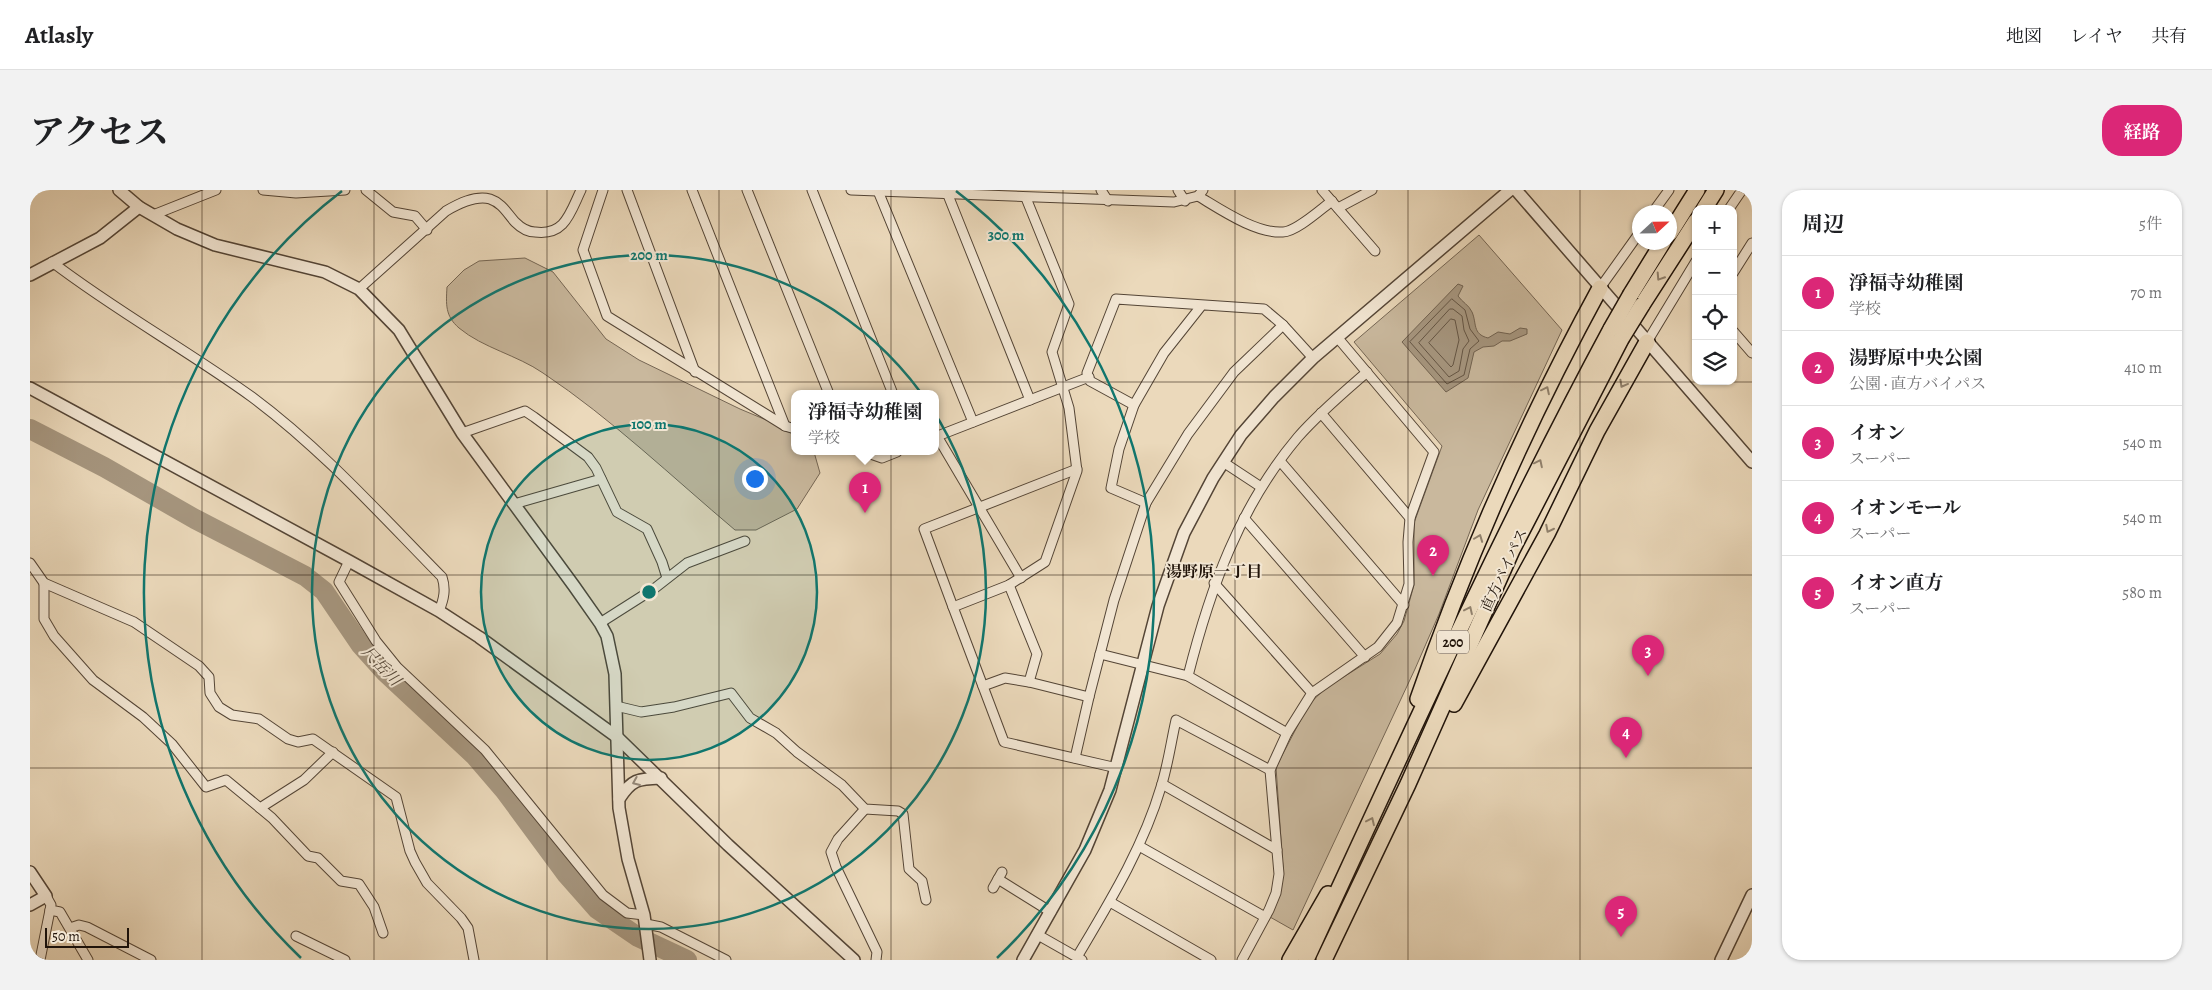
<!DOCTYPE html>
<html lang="ja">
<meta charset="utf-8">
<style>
body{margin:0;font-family:Alegreya,"Noto Serif JP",serif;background:#f2f2f2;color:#202124}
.controls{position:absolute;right:15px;top:15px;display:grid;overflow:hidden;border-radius:10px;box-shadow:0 1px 4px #0004}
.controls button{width:45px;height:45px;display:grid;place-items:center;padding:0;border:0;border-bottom:1px solid #e0e0e0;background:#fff;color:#202124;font:25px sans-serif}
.compass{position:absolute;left:1602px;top:15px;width:45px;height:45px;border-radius:50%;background:#fff;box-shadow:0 1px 4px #0004;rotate:68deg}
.scale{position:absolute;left:15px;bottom:12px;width:84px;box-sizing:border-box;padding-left:5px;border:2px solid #21140a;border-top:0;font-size:14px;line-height:18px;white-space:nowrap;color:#21140a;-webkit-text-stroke:4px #f2e6d3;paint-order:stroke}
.you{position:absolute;left:724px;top:288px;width:18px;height:18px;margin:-12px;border:4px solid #fff;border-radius:50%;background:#1a73e8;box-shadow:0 0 0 8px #1a73e833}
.badge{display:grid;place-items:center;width:32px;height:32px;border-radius:50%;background:#db2777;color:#fff;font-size:16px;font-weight:700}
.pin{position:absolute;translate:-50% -41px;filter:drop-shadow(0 1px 2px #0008)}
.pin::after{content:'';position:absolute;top:26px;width:18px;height:15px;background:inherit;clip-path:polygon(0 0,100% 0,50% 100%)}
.popup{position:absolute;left:761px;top:200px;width:148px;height:65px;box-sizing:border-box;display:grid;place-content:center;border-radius:10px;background:#fff;filter:drop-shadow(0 1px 4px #0005);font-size:16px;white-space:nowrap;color:#757577}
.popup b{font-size:19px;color:#202124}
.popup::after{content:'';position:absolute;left:50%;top:100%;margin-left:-10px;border:10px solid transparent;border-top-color:#fff}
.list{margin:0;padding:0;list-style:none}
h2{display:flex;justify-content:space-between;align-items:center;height:65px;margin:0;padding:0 20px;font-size:21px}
h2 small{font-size:16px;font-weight:400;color:#757577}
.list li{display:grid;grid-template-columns:32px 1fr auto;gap:15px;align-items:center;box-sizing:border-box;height:75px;padding:0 20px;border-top:1px solid #e0e0e0}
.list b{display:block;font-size:19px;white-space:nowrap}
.list p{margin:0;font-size:16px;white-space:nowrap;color:#757577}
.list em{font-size:16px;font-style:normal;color:#757577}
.icon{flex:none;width:28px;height:28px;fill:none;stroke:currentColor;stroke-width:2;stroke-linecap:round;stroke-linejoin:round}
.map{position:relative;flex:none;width:1722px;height:770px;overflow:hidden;border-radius:20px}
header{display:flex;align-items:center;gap:30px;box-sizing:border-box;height:70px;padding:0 25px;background:#fff;border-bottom:1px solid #e0e0e0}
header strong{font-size:24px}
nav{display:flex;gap:28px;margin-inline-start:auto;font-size:18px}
.intro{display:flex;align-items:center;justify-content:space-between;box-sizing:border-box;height:120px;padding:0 30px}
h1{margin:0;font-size:35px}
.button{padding:12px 22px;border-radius:20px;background:#db2777;color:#fff;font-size:18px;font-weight:700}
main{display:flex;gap:30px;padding:0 30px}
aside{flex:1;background:#fff;border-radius:20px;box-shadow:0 1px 4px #0004}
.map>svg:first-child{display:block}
</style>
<header>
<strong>Atlasly</strong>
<nav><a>地図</a><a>レイヤ</a><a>共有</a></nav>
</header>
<div class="intro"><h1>アクセス</h1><a class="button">経路</a></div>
<main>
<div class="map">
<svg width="1722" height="770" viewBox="0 0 1722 770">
<rect width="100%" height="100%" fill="#ebd9bb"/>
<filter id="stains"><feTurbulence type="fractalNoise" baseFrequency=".004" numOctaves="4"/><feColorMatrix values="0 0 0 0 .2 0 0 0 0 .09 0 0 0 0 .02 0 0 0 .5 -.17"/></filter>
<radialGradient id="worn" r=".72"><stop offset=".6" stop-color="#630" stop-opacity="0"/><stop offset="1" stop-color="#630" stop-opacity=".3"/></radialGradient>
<g fill="#c9b89d" stroke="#756654">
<path d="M1449 45 1532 140 1448 320 1409 424 1385 479 1263 740 1240 727 1249 705 1253 679 1246 577 1279 514 1296 498 1350 464 1367 444 1374 431 1384 395V333L1412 256 1324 152Z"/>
<path d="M495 68 523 82 576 149 609 170 710 219 765 242V262H784L790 283 767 319 726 340H705C642 287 582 229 513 183 487 165 453 158 429 138 415 126 416 114 417 97L434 80 449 71Z"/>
</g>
<path fill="#a6967f" stroke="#716250" d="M1428 94 1433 96 1428 106C1432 112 1439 115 1442 122 1447 133 1442 144 1458 148L1468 142 1480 144 1490 138 1497 139V144L1480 151H1472L1464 156 1453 157 1444 162 1438 188 1416 202 1372 152Z"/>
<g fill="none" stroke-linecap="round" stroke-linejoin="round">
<g stroke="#645544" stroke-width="1">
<path d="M1422 109 1435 120 1440 139 1449 151 1440 159 1434 185 1417 194 1380 152Z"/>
<path d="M1420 119H1423L1432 126 1434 140 1439 151 1433 159 1429 181 1419 187 1389 153Z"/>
<path d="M1421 129 1425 130 1429 150 1423 175 1421 177 1399 153Z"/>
</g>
<path stroke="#a6967f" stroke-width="20" d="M0 239 74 277 165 329 275 386 294 401 330 454 356 483 445 566 475 601 537 685 567 719 608 747 657 770"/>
<g stroke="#544536" stroke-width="11">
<g id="minor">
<path d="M233 0 266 3 315 0"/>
<path d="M336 0 363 22 385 26 397 40"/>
<path d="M573 0 553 60 577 126 755 236 765 239"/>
<path d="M597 0 665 182"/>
<path d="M662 0 755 236"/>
<path d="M717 0 799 204"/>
<path d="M782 0 863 204"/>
<path d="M821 0 1144 12 1168 6 1173 0"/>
<path d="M1071 0 1078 11"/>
<path d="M1148 0 1155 11"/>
<path d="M1292 0 1345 61"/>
<path d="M848 1 943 232"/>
<path d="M918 5 1000 210"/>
<path d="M1168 6C1190 19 1226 44 1253 42 1266 42 1291 19 1302 11"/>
<path d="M996 8 1039 114 1022 162 1039 218 1047 281 1015 372 979 395 923 417 974 552 1087 578"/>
<path d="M1308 18 1342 0"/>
<path d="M1699 19 1712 0"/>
<path d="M1623 22 1639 0"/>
<path d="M123 25 186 0"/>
<path d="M22 72C86 121 157 160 222 207 292 259 351 325 412 387 416 399 414 409 409 421"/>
<path d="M1703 83 1722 53"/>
<path d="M1570 98 1610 42"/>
<path d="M329 99 416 21C428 14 445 5 460 9 472 13 477 23 485 32 490 37 498 42 505 42 535 46 540 23 551 0"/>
<path d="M1172 115 1134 163 1104 215 1060 191 1057 183 1086 109 1234 119 1253 135"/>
<path d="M1703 141 1722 163"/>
<path d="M1617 152 1666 71"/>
<path d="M1104 215 1089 259 1081 298 1116 313"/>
<path d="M1291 223 1380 328"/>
<path d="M432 243 495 221 504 227 558 267 566 278 587 322 617 339 632 372 637 388"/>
<path d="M907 246 991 388"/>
<path d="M905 247 1059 187"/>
<path d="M835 262 852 268 867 262"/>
<path d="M1250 271 1374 415"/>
<path d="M1193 272 1231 297"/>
<path d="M484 314 571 289"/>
<path d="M1214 328 1335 467"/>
<path d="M319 371 309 392 346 451 367 477 455 560 573 705 597 723 614 725"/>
<path d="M0 373 14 393 104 432 169 476 179 487 180 503 189 517 202 525 229 529 258 549 268 552 283 549 366 607 380 661 385 672 397 693 431 728 438 738 444 770"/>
<path d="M14 393V429L24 446 63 490 113 527 142 554 176 597 196 590 230 618 274 590 303 562"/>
<path d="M1184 393 1282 503"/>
<path d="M923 417 894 339 1047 279"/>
<path d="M570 433 625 398 657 373 715 351"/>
<path d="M1070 464 1158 486"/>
<path d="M999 492 1059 507 1045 568"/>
<path d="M953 496 975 488 999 492 1007 464 979 395"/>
<path d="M1059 507 1084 410 1116 313 1158 244 1204 182 1253 135 1283 168"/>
<path d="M586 516 611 522 644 517 701 503 720 528 746 543 767 562 812 595 835 619 868 621 873 624 879 679 892 691 896 710"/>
<path d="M1257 543 1158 486C1180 399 1209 317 1268 247 1289 223 1313 203 1337 182"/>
<path d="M1132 594 1247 660"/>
<path d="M230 618 242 628 278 666 288 668 311 691 329 694 344 717 353 743"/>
<path d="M835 619 808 649 801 662 806 677 847 762 846 770"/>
<path d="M1109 656 1235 727"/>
<path d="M968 689 1021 722"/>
<path d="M963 698 972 682"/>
<path d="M1080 712 1181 770"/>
<path d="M20 720 30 722 58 770"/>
<path d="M616 734 631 737 696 770"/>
<path d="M40 738 49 735 57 737 121 770"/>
<path d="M1008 745 1052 770"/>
<path d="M266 746 315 770"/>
<path d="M1047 767C1079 713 1113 658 1131 597 1138 575 1141 552 1146 530L1240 580"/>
<path d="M10 770 21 715 16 706"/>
<path d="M1212 770 1239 720 1246 703 1249 684 1240 580 1257 543 1282 503 1348 457 1367 433 1379 394 1378 352 1380 328 1404 262 1307 147"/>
</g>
</g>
<g stroke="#544536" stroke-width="14">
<g id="tertiary">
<path d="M89 0 109 17 147 39 185 55 295 82 329 99 369 140 432 243 544 396 570 433 577 446 585 484 589 618 598 669 614 725 620 770"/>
<path d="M1486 0 1722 272"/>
<path d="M0 85 70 48 109 17"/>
<path d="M0 198 319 371 409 421 449 447 587 547 698 655 824 770"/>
<path d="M589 609C602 589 608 589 631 588"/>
<path d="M0 682 16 706 0 715"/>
<path d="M993 770 1055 660 1080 600 1128 416 1154 343 1183 288 1211 245 1244 207 1283 168 1480 0"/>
<path d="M1691 770 1722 705"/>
</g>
</g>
<g stroke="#21140a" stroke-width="18">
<g id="trunk">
<path d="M1674 19 1686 0"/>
<path d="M1640 43 1667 0"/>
<path d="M1601 104 1633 52"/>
<path d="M1612 115 1666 31"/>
<path d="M1388 509C1437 367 1498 230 1570 98"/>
<path d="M1424 514 1517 344 1567 241 1617 152"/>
<path d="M1260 770 1298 704"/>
<path d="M1276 770C1374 558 1470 345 1581 139"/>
<path d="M1294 770 1378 594 1482 360 1591 149"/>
</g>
</g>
<use href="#minor" stroke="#f2e6d3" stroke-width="9"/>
<use href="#tertiary" stroke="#f2e6d3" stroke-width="11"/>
<use href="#trunk" stroke="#ebd9bb" stroke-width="15"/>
<g stroke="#21140a" stroke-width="18" stroke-linecap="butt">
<g id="trunk-bridge">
<path d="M1581 139 1601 104"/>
<path d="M1591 149 1612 115"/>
</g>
</g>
<use href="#trunk-bridge" stroke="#ebd9bb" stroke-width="15"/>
</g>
<defs><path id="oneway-chevron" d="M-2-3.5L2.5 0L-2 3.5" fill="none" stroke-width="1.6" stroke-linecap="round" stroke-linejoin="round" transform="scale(1.25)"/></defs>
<g stroke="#90806b">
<use href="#oneway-chevron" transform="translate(1630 87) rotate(123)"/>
<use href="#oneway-chevron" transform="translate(1593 194) rotate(119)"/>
<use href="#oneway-chevron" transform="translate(1516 200) rotate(-64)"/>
<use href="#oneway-chevron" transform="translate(1509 273) rotate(-64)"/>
<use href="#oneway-chevron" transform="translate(1519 339) rotate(117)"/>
<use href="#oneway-chevron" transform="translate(1449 348) rotate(-69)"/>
<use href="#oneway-chevron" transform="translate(1439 420) rotate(-65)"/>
<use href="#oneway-chevron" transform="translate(1341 631) rotate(-65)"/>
</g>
<use stroke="#948879" href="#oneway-chevron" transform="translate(606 592) rotate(157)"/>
<path fill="none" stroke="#21140a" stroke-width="1" stroke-opacity="0.55" d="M172 0V770M344 0V770M517 0V770M689 0V770M861 0V770M1033 0V770M1205 0V770M1378 0V770M1550 0V770M0 192H1722M0 385H1722M0 578H1722"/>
<circle cx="619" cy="402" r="168" fill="#0f766e" fill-opacity=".12"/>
<g fill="none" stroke="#0f766e" stroke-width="2.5">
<circle cx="619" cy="402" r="168"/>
<circle cx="619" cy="402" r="337"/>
<path d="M271 768A505 505 0 0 1 312 1M926 1A505 505 0 0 1 967 768"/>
</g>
<g text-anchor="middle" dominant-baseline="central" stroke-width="4" stroke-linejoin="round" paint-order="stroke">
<rect fill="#f2e6d3" stroke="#605346" stroke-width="1" x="1407" y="440.5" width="32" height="23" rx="4"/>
<g font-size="14" font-weight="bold" fill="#21140a">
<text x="1423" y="452">200</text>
</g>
<g font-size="15" fill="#21140a" stroke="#f2e6d3">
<text transform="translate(1474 380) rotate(-65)">直方バイパス</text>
</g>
<g font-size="16" font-weight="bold" fill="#21140a" stroke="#f2e6d3">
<text x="1184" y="382">湯野原一丁目</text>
</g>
<g font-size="16" font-style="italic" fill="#564839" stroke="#f2e6d3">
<text transform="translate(351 476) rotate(46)">尺岳川</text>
</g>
</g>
<circle cx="619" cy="402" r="8" fill="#0f766e" stroke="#f2e6d3" stroke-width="2.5"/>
<g font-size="15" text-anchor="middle" font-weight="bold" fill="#0f766e" stroke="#f2e6d3" stroke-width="4" stroke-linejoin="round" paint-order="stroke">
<text x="976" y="50">300 m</text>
<text x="619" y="70">200 m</text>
<text x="619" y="239">100 m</text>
</g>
<rect width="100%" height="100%" filter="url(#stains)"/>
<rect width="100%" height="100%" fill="url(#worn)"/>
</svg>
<div class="controls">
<button>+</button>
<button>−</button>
<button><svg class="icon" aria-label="locate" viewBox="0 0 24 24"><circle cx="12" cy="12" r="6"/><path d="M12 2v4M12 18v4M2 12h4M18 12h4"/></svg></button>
<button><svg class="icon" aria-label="layers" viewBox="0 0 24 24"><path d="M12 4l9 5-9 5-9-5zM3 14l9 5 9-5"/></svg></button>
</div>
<svg class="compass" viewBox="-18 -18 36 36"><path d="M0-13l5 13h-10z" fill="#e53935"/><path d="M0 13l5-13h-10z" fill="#757577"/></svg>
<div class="scale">50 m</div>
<div class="you"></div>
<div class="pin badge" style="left:835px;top:323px">1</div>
<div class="popup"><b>淨福寺幼稚園</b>学校</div>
<div class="pin badge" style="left:1403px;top:386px">2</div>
<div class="pin badge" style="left:1618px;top:486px">3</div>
<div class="pin badge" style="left:1596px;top:568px">4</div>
<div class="pin badge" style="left:1591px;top:747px">5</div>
</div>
<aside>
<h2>周辺<small>5件</small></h2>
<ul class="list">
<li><span class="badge">1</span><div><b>淨福寺幼稚園</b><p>学校</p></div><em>70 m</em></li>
<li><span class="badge">2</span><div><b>湯野原中央公園</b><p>公園 · 直方バイパス</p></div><em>410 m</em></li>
<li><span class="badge">3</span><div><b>イオン</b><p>スーパー</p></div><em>540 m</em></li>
<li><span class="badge">4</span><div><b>イオンモール</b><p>スーパー</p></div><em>540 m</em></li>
<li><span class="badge">5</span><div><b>イオン直方</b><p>スーパー</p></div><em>580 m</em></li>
</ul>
</aside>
</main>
